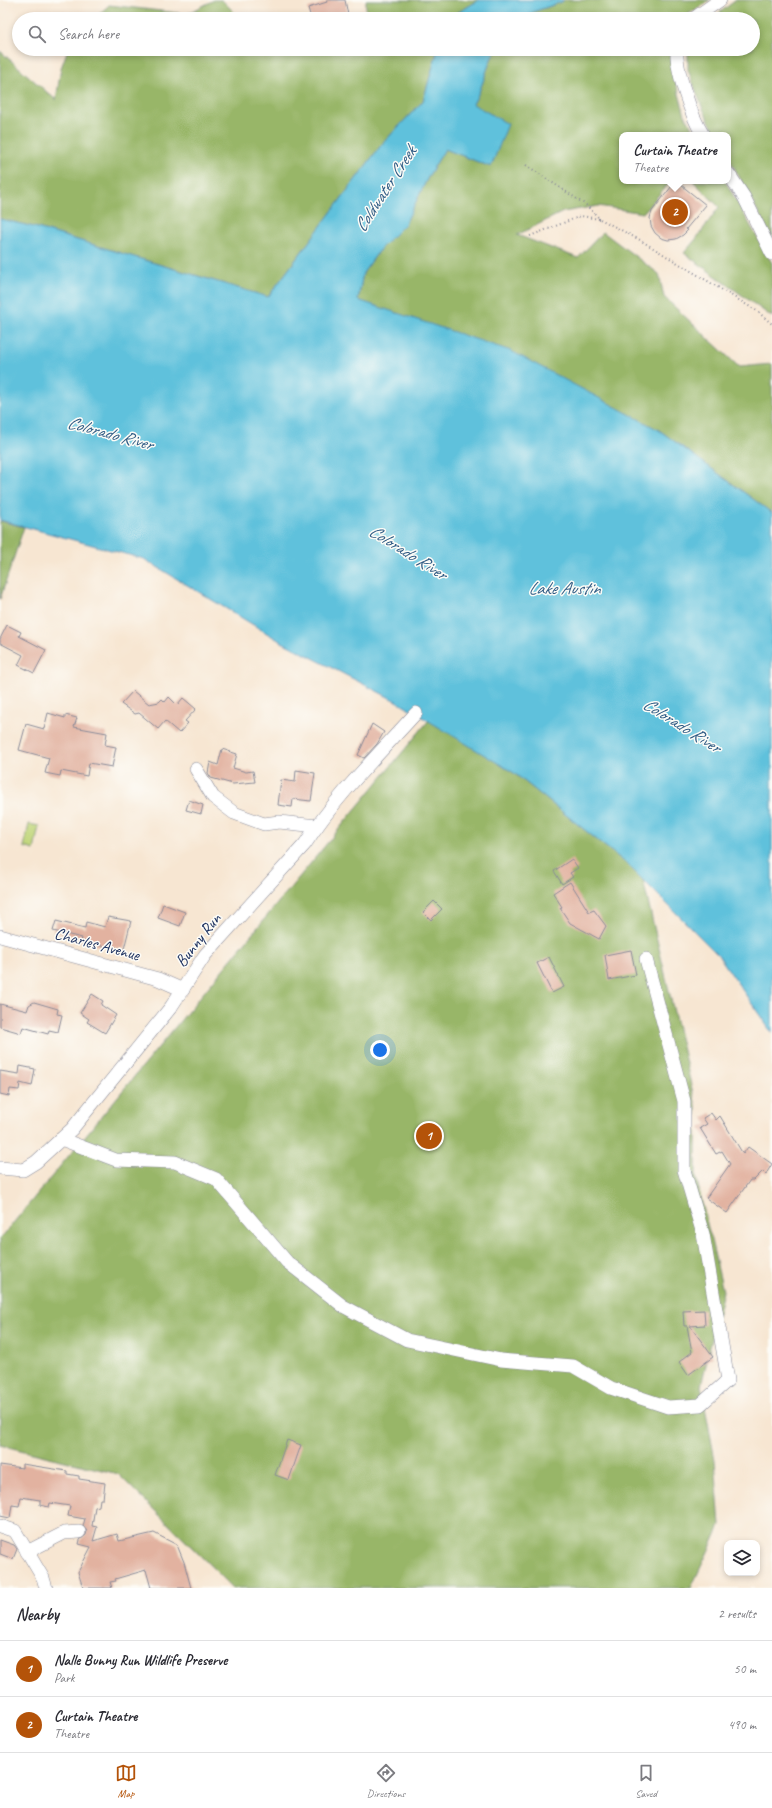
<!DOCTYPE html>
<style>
body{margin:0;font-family:Caveat,sans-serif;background:#f2f2f3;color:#2b2b33}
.controls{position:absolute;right:12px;bottom:12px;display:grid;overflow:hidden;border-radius:8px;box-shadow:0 2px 6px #0003}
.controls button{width:36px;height:36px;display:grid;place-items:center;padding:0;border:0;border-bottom:1px solid #e1e1e2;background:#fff;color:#2b2b33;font:20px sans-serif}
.you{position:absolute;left:380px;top:1050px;width:14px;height:14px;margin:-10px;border:3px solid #fff;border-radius:50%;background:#1a73e8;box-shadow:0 0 0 6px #1a73e833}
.badge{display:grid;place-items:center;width:26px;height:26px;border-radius:50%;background:#b45309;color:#fff;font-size:13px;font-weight:700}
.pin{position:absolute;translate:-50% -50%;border:2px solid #fff;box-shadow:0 1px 4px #0006}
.popup{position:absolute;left:619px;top:132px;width:112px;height:52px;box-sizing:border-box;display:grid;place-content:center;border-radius:8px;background:#fff;filter:drop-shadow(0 1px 3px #0005);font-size:13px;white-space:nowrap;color:#7c7c81}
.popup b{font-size:15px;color:#2b2b33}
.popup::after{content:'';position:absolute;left:50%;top:100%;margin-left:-8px;border:8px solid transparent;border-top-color:#fff}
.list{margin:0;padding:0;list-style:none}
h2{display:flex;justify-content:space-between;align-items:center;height:52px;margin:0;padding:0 16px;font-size:17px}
h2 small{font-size:13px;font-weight:400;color:#7c7c81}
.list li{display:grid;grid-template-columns:26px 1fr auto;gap:12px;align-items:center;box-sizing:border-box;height:56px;padding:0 16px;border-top:1px solid #e1e1e2}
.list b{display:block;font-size:15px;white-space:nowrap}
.list p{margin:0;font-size:13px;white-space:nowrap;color:#7c7c81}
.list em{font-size:13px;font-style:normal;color:#7c7c81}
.icon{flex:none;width:22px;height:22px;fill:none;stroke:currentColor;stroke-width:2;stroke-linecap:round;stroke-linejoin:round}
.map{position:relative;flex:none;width:772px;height:1588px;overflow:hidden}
.search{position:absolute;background:#fff;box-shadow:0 2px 6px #0003;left:12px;right:12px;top:12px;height:44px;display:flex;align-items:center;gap:10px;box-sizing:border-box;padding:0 14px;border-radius:22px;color:#7c7c81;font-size:15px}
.sheet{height:164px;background:#fff}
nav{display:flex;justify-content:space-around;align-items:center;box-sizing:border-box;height:56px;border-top:1px solid #e1e1e2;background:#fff;font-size:11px;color:#7c7c81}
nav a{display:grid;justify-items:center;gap:2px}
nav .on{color:#b45309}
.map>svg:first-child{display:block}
</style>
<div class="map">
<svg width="772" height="1588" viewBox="0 0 772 1588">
<rect width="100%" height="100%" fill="#fdfcf7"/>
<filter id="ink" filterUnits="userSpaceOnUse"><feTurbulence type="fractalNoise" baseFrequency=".025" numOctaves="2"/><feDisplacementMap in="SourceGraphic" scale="8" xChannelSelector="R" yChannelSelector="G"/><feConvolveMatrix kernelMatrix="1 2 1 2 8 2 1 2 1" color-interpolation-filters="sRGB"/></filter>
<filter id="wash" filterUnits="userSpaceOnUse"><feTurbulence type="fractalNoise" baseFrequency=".012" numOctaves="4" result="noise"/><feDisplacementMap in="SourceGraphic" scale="16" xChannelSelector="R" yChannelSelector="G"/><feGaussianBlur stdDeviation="0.9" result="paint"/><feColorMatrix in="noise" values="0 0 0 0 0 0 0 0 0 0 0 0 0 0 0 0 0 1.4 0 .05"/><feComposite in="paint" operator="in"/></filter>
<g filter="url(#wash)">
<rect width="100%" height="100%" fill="#f7e6d2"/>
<path fill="#c0d578" stroke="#6e826b" d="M29 824 39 826 34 850 24 847Z"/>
<g fill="#98b668" stroke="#5a7263">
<path d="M214 0H222L241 19H94L109 5 187 14Z"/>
<path d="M366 0H479L447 19H345L366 11Z"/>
<path d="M564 0H710L681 19H524L533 12 562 2Z"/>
<path d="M736 0H772V238L728 156V135H716L702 107 688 70V49H753V19H711Z"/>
<path d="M68 49H259L262 53 292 49H438L423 101 382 144 268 297 34 227 0 219V51L56 100 61 68Z"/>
<path d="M496 49H671L673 73 685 115 696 135H622V181H671L643 213 598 206 563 212 517 235 578 258 603 232 659 274 664 297 739 367 772 364V513L659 430 358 300 363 273 381 248 405 224 429 175 445 149 491 167 473 104C484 85 486 67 496 49Z"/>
<path d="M693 181H725L772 263V317L684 253 696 239 719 207Z"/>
<path d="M0 521 24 527 0 599Z"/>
<path d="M429 720 514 773 627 864 643 880 696 1106V1177L723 1291 701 1386 715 1460 720 1526 691 1588H233L118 1474 0 1445V1239Z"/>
</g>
<g fill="#5ec1dc" stroke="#3c789d">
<path d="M479 0H564L562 2 533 12 524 19H447Z"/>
<path d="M438 49H496C486 67 484 85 473 104L508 124 491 167 445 149 429 175 405 224 381 248 363 273 358 300 511 351 659 430 772 513V1033L719 956 627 864 514 773 396 701 280 641 144 559 0 520V219L34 227 268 297 382 144 423 101Z"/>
</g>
<g id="blocks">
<g fill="#e2b2a0">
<path d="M326 0H345L348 15 334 19H316L315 16 311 18 308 8 327 2Z"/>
<path d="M676 181 706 205 686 229 688 230 683 235 676 239 668 240 661 238 655 233 651 226 650 218 652 211Z"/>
<path d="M7 625 21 632 19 636 46 650 34 673 18 665 23 655 0 643V639Z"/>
<path d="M133 691 149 704 159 702 162 699 165 702 169 697 177 705 183 698 196 709 185 721 188 723 179 733 165 721 158 729 139 713 135 714 121 704Z"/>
<path d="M48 713 65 718V715L77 718 74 727 107 733 105 745 116 747 112 767 89 763 87 776 61 771 60 776 45 773 49 758 19 750 26 724 44 729Z"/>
<path d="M372 724 384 732 377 744 364 758 358 755Z"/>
<path d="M222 749 237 754 233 768 246 772 253 771 255 782 233 784 211 778 208 773 210 762 218 765Z"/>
<path d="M296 770 315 773 311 801 293 799 292 807 278 805 281 780 295 782Z"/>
<path d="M189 800 203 805 201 814 186 810Z"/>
<path d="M572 859 578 868 570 873 573 877 562 884 554 871Z"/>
<path d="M570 882 589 912 594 910 606 926 599 939 570 923 560 908 562 907 553 893Z"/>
<path d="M434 901 442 909 431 920 423 912Z"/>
<path d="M163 904 185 912 180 926 158 918Z"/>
<path d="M108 917 131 921 124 949 95 945 81 941 82 938 53 931 56 921 85 928 86 922 105 927Z"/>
<path d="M631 950 636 975 609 980 605 955Z"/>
<path d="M549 957 564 987 552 993 537 963Z"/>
<path d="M92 994 103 1001 101 1005 116 1015 105 1033 87 1022 89 1019 80 1013Z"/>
<path d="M34 1002 58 1009 57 1014 62 1015 58 1032 49 1030 48 1034 23 1027 21 1033 0 1027V1004L27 1011 29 1005Z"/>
<path d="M20 1066 35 1069 32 1086 20 1083 19 1090 10 1089 9 1096 0 1094V1071L19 1074Z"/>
<path d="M711 1113 716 1120 720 1116 743 1154 748 1147 772 1164 766 1174 763 1171 754 1180H750L727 1213 706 1198 730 1164 722 1151 716 1154 700 1128 707 1124 703 1118Z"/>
<path d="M704 1310 705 1325 690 1326 713 1357 688 1375 679 1362 692 1352 687 1326H684L683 1311Z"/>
<path d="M287 1440 301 1445 289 1480 275 1475Z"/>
<path d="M22 1464 67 1471V1474L79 1476V1479L105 1483 103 1499H100L99 1506 95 1507 92 1526 97 1527 93 1541 117 1534 119 1541 154 1533 177 1545 184 1562 191 1588H151L146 1570 115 1579 116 1581 110 1582 112 1588H83L78 1572 91 1547 79 1544 80 1540 86 1535 87 1531 83 1526 85 1519 68 1516 70 1506 50 1503 49 1507 40 1505V1500L21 1497 19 1506 12 1505 10 1518 0 1516V1465L22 1468Z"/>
<path d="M0 1540 14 1545 17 1549 13 1559 0 1554Z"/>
</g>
</g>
</g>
<g filter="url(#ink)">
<use href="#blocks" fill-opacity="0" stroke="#898a98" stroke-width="1"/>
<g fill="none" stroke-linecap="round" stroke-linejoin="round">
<g stroke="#898a98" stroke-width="14">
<g id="minor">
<path d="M693 19 720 0"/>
<path d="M677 49C675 69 692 118 703 135"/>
<path d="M728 173 744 197 772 254"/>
<path d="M196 769 213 797 234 813 264 824 279 822 317 826"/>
<path d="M0 936 158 979 183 990"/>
<path d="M61 1139 116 1160 175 1162 216 1179 287 1262 343 1306 407 1340 501 1360 573 1366 611 1388 668 1407 700 1405 728 1380 703 1234 684 1170V1101L646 959"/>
<path d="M0 1168 23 1170 36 1162 72 1129 171 1007 205 955 305 844C336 796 378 755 416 713"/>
<path d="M0 1526 15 1531 43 1578 46 1588"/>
<path d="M27 1552 64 1533 79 1532"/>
</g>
</g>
<g stroke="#898a98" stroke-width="2" stroke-dasharray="1 3" stroke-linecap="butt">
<path d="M526 165 586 205 600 219 640 240 757 311 772 324"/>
<path d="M530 236 581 216 599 219"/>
</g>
<use href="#minor" stroke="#fff" stroke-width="13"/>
</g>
</g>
<g text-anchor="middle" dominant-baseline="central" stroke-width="3" stroke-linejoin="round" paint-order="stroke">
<g font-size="17" fill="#1b2f5e" stroke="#fdfcf7">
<text transform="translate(198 940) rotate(-52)">Bunny Run</text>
<text transform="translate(97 944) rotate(15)">Charles Avenue</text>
</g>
<g font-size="18" font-style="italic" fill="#2f5b84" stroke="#fdfcf7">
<text transform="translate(385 189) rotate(-57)">Coldwater Creek</text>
<text transform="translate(110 433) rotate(15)">Colorado River</text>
<text transform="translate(408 552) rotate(32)">Colorado River</text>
<text x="564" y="588">Lake Austin</text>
<text transform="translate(682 725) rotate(32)">Colorado River</text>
</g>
</g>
</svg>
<div class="controls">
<button><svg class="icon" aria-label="layers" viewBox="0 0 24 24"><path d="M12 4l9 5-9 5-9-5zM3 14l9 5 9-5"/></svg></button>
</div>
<div class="you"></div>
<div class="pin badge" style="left:429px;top:1136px">1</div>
<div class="pin badge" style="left:675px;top:212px">2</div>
<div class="popup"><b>Curtain Theatre</b>Theatre</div>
<div class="search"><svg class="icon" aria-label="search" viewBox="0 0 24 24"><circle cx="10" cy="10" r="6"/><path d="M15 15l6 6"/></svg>Search here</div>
</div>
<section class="sheet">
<h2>Nearby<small>2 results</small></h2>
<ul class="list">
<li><span class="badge">1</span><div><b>Nalle Bunny Run Wildlife Preserve</b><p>Park</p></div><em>50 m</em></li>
<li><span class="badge">2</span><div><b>Curtain Theatre</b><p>Theatre</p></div><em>490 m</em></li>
</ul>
</section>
<nav>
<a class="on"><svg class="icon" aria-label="map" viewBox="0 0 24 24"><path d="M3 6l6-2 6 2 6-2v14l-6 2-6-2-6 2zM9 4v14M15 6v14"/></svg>Map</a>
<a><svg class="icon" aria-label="directions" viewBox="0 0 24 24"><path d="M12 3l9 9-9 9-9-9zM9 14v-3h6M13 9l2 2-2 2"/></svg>Directions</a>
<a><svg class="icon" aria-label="saved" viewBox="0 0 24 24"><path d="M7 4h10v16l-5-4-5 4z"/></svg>Saved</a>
</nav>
